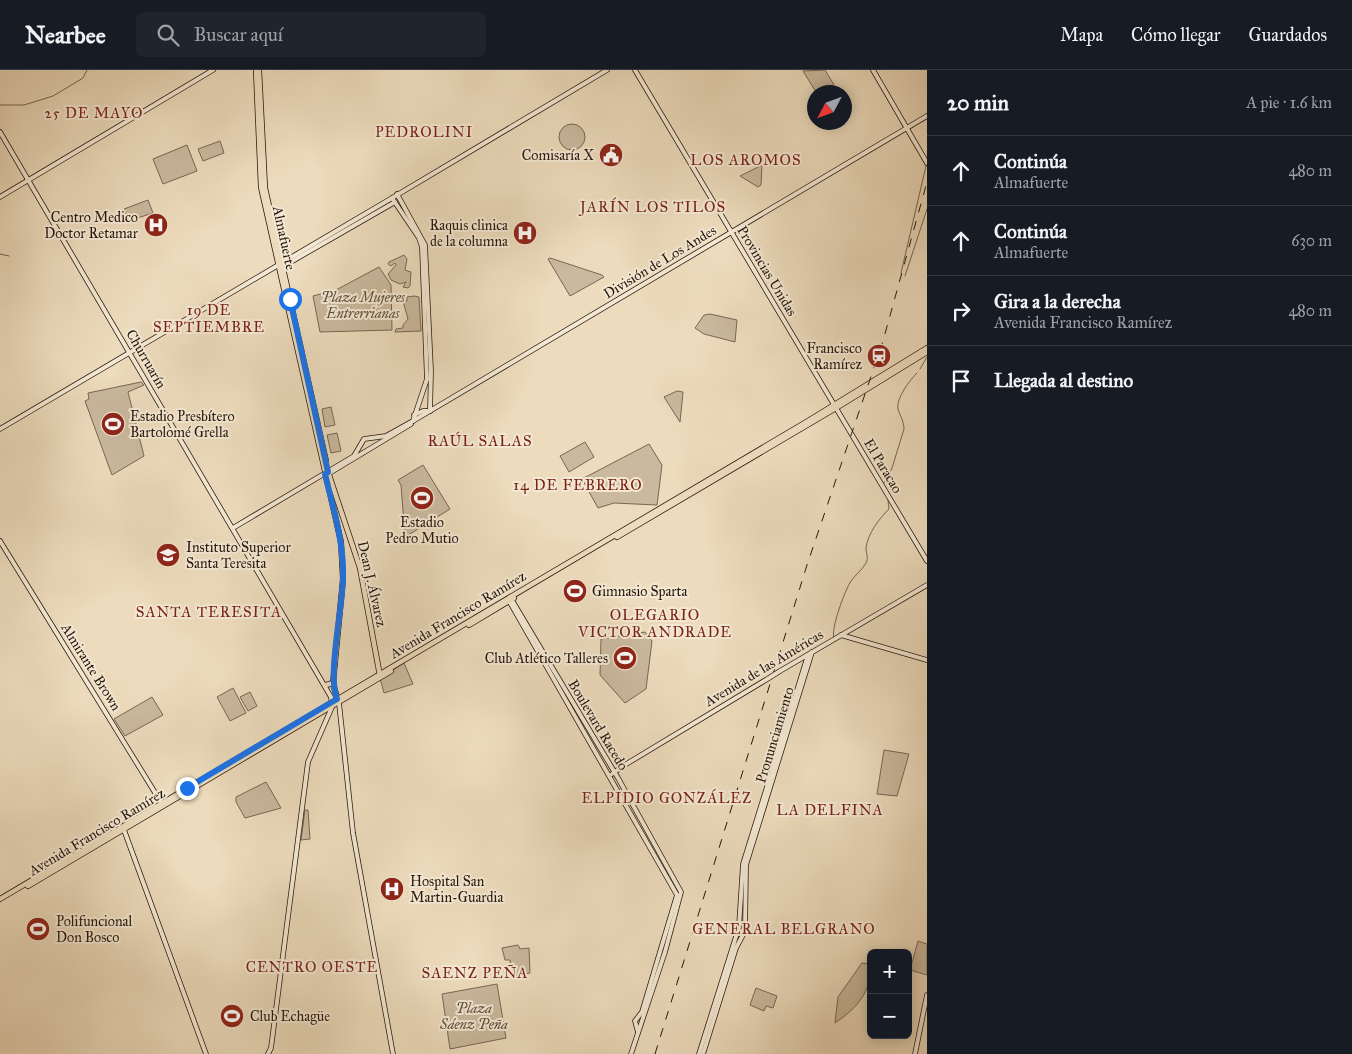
<!DOCTYPE html>
<html lang="es">
<meta charset="utf-8">
<style>
body{margin:0;font-family:"IM FELL Great Primer",serif;background:#20242c;color:#f1f3f6}
.controls{position:absolute;right:15px;bottom:15px;display:grid;overflow:hidden;border-radius:8px;box-shadow:0 2px 12px #0003}
.controls button{width:45px;height:45px;display:grid;place-items:center;padding:0;border:0;border-bottom:1px solid #363941;background:#171b24;color:#f1f3f6;font:25px sans-serif}
.compass{position:absolute;left:807px;top:15px;width:45px;height:45px;border-radius:50%;background:#171b24;box-shadow:0 2px 12px #0003;rotate:229deg}
.stop{position:absolute;width:15px;height:15px;margin:-11px;border:4px solid #1a73e8;border-radius:50%;background:#fff}
.stop.end{background:#1a73e8;border-color:#fff;box-shadow:0 1px 5px #0008}
.list{margin:0;padding:0;list-style:none}
h2{display:flex;justify-content:space-between;align-items:center;height:65px;margin:0;padding:0 20px;font-size:21px}
h2 small{font-size:16px;font-weight:400;color:#9ea1a6}
.list li{display:grid;grid-template-columns:32px 1fr auto;gap:15px;align-items:center;box-sizing:border-box;height:70px;padding:0 20px;border-top:1px solid #363941}
.list b{display:block;font-size:19px;white-space:nowrap}
.list p{margin:0;font-size:16px;white-space:nowrap;color:#9ea1a6}
.list em{font-size:16px;font-style:normal;color:#9ea1a6}
.icon{flex:none;width:28px;height:28px;fill:none;stroke:currentColor;stroke-width:2;stroke-linecap:round;stroke-linejoin:round}
.map{position:relative;flex:none;width:927px;height:984px;overflow:hidden}
header{display:flex;align-items:center;gap:30px;box-sizing:border-box;height:70px;padding:0 25px;background:#171b24;border-bottom:1px solid #363941}
header strong{font-size:24px}
nav{display:flex;gap:28px;margin-inline-start:auto;font-size:18px}
.search{width:350px;height:45px;background:#20242c;display:flex;align-items:center;gap:12px;box-sizing:border-box;padding:0 18px;border-radius:8px;color:#9ea1a6;font-size:19px}
main{display:flex}
aside{flex:1;background:#171b24}
.map>svg:first-child{display:block}
</style>
<header>
<strong>Nearbee</strong>
<div class="search"><svg class="icon" aria-label="search" viewBox="0 0 24 24"><circle cx="10" cy="10" r="6"/><path d="M15 15l6 6"/></svg>Buscar aquí</div>
<nav><a>Mapa</a><a>Cómo llegar</a><a>Guardados</a></nav>
</header>
<main>
<div class="map">
<svg width="927" height="984" viewBox="0 0 927 984">
<rect width="100%" height="100%" fill="#ecdbbc"/>
<filter id="stains"><feTurbulence type="fractalNoise" baseFrequency=".004" numOctaves="4"/><feColorMatrix values="0 0 0 0 .2 0 0 0 0 .09 0 0 0 0 .02 0 0 0 .5 -.17"/></filter>
<radialGradient id="worn" r=".72"><stop offset=".6" stop-color="#630" stop-opacity="0"/><stop offset="1" stop-color="#630" stop-opacity=".3"/></radialGradient>
<g fill="#cab99e" stroke="#786654">
<path d="M825 0 834 15 821 22H816L803 1Z"/>
<circle cx="572" cy="67" r="13"/>
<path d="M220 71 224 83 203 91 198 79Z"/>
<path d="M187 75 197 101 163 114 153 89Z"/>
<path d="M762 95 761 115 758 117 740 106Z"/>
<path d="M148 130 153 143 128 151 124 139Z"/>
<path d="M404 185 407 189 405 200 411 202 410 216 408 218 403 217 406 212 400 214 391 210 388 204 396 195 395 193 391 196 388 194 389 192Z"/>
<path d="M550 188 602 205 604 207 570 226 548 189Z"/>
<path d="M379 197 391 215 392 260 320 262 313 226 336 220Z"/>
<path d="M414 226 419 227 421 261 395 262 396 259 403 258V255L408 249 403 231H407V227Z"/>
<path d="M710 244 737 250 735 272 704 264 695 258 704 245Z"/>
<path d="M141 312 144 315 128 322 144 386 112 405 85 331 89 329 88 323Z"/>
<path d="M677 321 683 322 680 352 664 327Z"/>
<path d="M331 337 335 355 325 357 322 339Z"/>
<path d="M337 363 341 381 331 383 327 365Z"/>
<path d="M585 372 594 387 569 402 560 386Z"/>
<path d="M649 374 662 395 657 435 614 433 598 438 582 409Z"/>
<path d="M423 395 450 439 405 467 401 415 398 410Z"/>
<path d="M645 562 652 571 646 619 625 633 600 605 601 569Z"/>
<path d="M404 593 413 614 384 623 380 608Z"/>
<path d="M233 618 246 643 230 651 217 627Z"/>
<path d="M250 622 257 636 248 641 240 627Z"/>
<path d="M152 627 163 645 125 666 114 649Z"/>
<path d="M884 680 909 684 897 726 877 724Z"/>
<path d="M266 712 281 738 245 748 236 732V727Z"/>
<path d="M305 740H308L310 769 301 770Z"/>
<path d="M918 871 927 874V905L910 900Z"/>
<path d="M518 875 520 879 529 878 530 903 512 906 510 890H505L502 878Z"/>
<path d="M862 893 871 894C871 923 857 938 835 953L838 927Z"/>
<path d="M497 914 506 968 450 979 442 924Z"/>
<path d="M756 918 777 926 773 938 766 936 764 941 750 935Z"/>
</g>
<g fill="none" stroke-linecap="round" stroke-linejoin="round">
<g stroke="#746351" stroke-width="1">
<path d="M0 35H24L53 26 83 8 87 0"/>
<path d="M0 184 9 186"/>
<path d="M901 203 926 96"/>
<path d="M905 206 927 139"/>
<path d="M920 299 927 287"/>
<path d="M884 413 892 398 904 359C904 351 900 346 898 339 896 328 910 310 917 303"/>
<path d="M834 569C830 560 845 520 851 511 856 504 862 500 866 493 869 488 866 484 866 478 868 463 879 449 889 439L888 431"/>
</g>
<g stroke="#25140b" stroke-width="5.5">
<g id="secondary">
<path d="M635 0 927 491"/>
<path d="M873 0 927 93"/>
<path d="M0 62 331 627 332 637 308 692 271 978 268 984"/>
<path d="M397 124 425 175 431 301 430 341"/>
<path d="M0 127 213 0"/>
<path d="M282 197 395 132"/>
<path d="M414 345 423 341H430"/>
<path d="M413 351 427 309 422 177 419 168 392 128 607 0"/>
<path d="M0 359 392 128"/>
<path d="M328 404 411 354"/>
<path d="M233 458 354 386 364 369 386 366 413 351 927 46"/>
<path d="M0 471 162 734"/>
<path d="M510 527 618 708 681 822 665 882 631 984"/>
<path d="M508 529 677 825 642 942 635 951 638 962"/>
<path d="M841 565 927 590"/>
<path d="M780 601 927 515"/>
<path d="M339 633 353 763 393 984"/>
<path d="M612 704 623 696 769 608"/>
<path d="M124 760 206 984"/>
<path d="M699 984 739 857 743 794 808 585"/>
<path d="M703 984 736 878 745 861 746 795 812 582"/>
<path d="M915 984 927 925"/>
</g>
</g>
<g stroke="#25140b" stroke-width="6">
<g id="primary">
<path d="M256 0 261 117 341 472 343 509 333 613 338 631"/>
<path d="M259 0 265 118 326 391"/>
<path d="M327 399 360 498 380 606"/>
<path d="M617 467 836 338 927 282"/>
<path d="M469 555 514 528"/>
<path d="M326 615 333 613"/>
<path d="M28 816 391 601"/>
<path d="M0 829 808 351 927 278"/>
</g>
</g>
<use href="#secondary" stroke="#f3e8d3" stroke-width="4"/>
<use href="#primary" stroke="#ecdbbc" stroke-width="4.5"/>
<path stroke="#25140b" stroke-width="1" stroke-dasharray="9 9" stroke-linecap="butt" d="M655 984 807 495 883 271 927 112"/>
<g stroke="#25140b" stroke-width="5.5" stroke-linecap="butt">
<path id="secondary-bridge" d="M769 608 780 601"/>
</g>
<use href="#secondary-bridge" stroke="#f3e8d3" stroke-width="4"/>
</g>
<g fill="none" stroke-linecap="round" stroke-linejoin="round">
<path stroke="#1a73e8" stroke-width="6" d="M187 718 337 629C327 605 343 537 343 507 344 472 333 438 325 404L328 402 290 229"/>
</g>
<defs>
<g id="civic-disc" transform="scale(1.25)"><circle r="9.5" fill="#8f2418" stroke="#f3e8d3"/><path d="M-.6-6.5H3V-4.5H.6V-3L4-1V1h2V6H-6V1h2V-1L-.6-3ZM-1.2 2.5V6h2.4V2.5Z" fill="#fff"/></g>
<g id="hospital-disc" transform="scale(1.25)"><circle r="9.5" fill="#8f2418" stroke="#f3e8d3"/><path d="M-5-5h3v3.5h4V-5h3V5h-3V1.5h-4V5h-3Z" fill="#fff"/></g>
<g id="station-disc" transform="scale(1.25)"><circle r="9.5" fill="#8f2418" stroke="#f3e8d3"/><path d="M-3-6H3Q5-6 5-4V2Q5 4 3 4L4.5 6H3L1.5 4h-3L-3 6H-4.5L-3 4Q-5 4-5 2V-4Q-5-6-3-6ZM-3.5-4v3h7v-3ZM-3.5 1v1.5H-2V1ZM2 1v1.5H3.5V1Z" fill="#fff"/></g>
<g id="stadium-disc" transform="scale(1.25)"><circle r="9.5" fill="#8f2418" stroke="#f3e8d3"/><path d="M0-5a6.5 5 0 1 0 0 10a6.5 5 0 1 0 0-10ZM-3.5-1.8h7v3.6h-7Z" fill="#fff"/></g>
<g id="university-disc" transform="scale(1.25)"><circle r="9.5" fill="#8f2418" stroke="#f3e8d3"/><path d="M0-5L7-2L0 1L-7-2ZM-4 1L0 2.5L4 1V4Q0 6-4 4Z" fill="#fff"/></g>
</defs>
<g fill-rule="evenodd">
<use href="#civic-disc" x="611" y="85"/>
<use href="#hospital-disc" x="156" y="155"/>
<use href="#hospital-disc" x="525" y="163"/>
<use href="#station-disc" x="879" y="286"/>
<use href="#stadium-disc" x="113" y="354"/>
<use href="#stadium-disc" x="422" y="428"/>
<use href="#university-disc" x="168" y="485"/>
<use href="#stadium-disc" x="575" y="521"/>
<use href="#stadium-disc" x="625" y="588"/>
<use href="#hospital-disc" x="392" y="819"/>
<use href="#stadium-disc" x="38" y="859"/>
<use href="#stadium-disc" x="232" y="946"/>
</g>
<g text-anchor="middle" dominant-baseline="central" stroke-width="4" stroke-linejoin="round" paint-order="stroke">
<g font-size="14" fill="#25140b" stroke="#f3e8d3" text-anchor="start">
<text x="594" y="85" text-anchor="end">Comisaría X</text>
<text x="138" y="147" text-anchor="end">Centro Medico<tspan x="138" dy="16">Doctor Retamar</tspan></text>
<text x="508" y="155" text-anchor="end">Raquis clinica<tspan x="508" dy="16">de la columna</tspan></text>
<text x="862" y="278" text-anchor="end">Francisco<tspan x="862" dy="16">Ramírez</tspan></text>
<text x="130" y="346">Estadio Presbítero<tspan x="130" dy="16">Bartolomé Grella</tspan></text>
<text x="422" y="452" text-anchor="middle">Estadio<tspan x="422" dy="16">Pedro Mutio</tspan></text>
<text x="186" y="477">Instituto Superior<tspan x="186" dy="16">Santa Teresita</tspan></text>
<text x="592" y="521">Gimnasio Sparta</text>
<text x="608" y="588" text-anchor="end">Club Atlético Talleres</text>
<text x="410" y="811">Hospital San<tspan x="410" dy="16">Martin-Guardia</tspan></text>
<text x="56" y="851">Polifuncional<tspan x="56" dy="16">Don Bosco</tspan></text>
<text x="250" y="946">Club Echagüe</text>
</g>
<g font-size="14" fill="#25140b" stroke="#f3e8d3">
<text transform="translate(284 168) rotate(78)">Almafuerte</text>
<text transform="translate(660 192) rotate(-31)">División de Los Andes</text>
<text transform="translate(767 201) rotate(59)">Provincias Unidas</text>
<text transform="translate(146 289) rotate(60)">Churruarín</text>
<text transform="translate(883 396) rotate(59)">El Paracao</text>
<text transform="translate(372 514) rotate(77)">Dean J. Álvarez</text>
<text transform="translate(458 545) rotate(-31)">Avenida Francisco Ramírez</text>
<text transform="translate(91 597) rotate(58)">Almirante Brown</text>
<text transform="translate(764 598) rotate(-31)">Avenida de las Américas</text>
<text transform="translate(598 655) rotate(59)">Boulevard Racedo</text>
<text transform="translate(775 665) rotate(-73)">Pronunciamiento</text>
<text transform="translate(97 762) rotate(-31)">Avenida Francisco Ramírez</text>
</g>
<g font-size="14" font-style="italic" fill="#5f4e3e" stroke="#f3e8d3">
<text x="363" y="227">Plaza Mujeres<tspan x="363" dy="16">Entrerrianas</tspan></text>
<text x="474" y="938">Plaza<tspan x="474" dy="16">Sáenz Peña</tspan></text>
</g>
<g font-size="15" letter-spacing="1" fill="#7a1f14" stroke="#f3e8d3">
<text x="94" y="43">25 DE MAYO</text>
<text x="424" y="62">PEDROLINI</text>
<text x="746" y="90">LOS AROMOS</text>
<text x="653" y="137">JARÍN LOS TILOS</text>
<text x="209" y="240">19 DE<tspan x="209" dy="17">SEPTIEMBRE</tspan></text>
<text x="480" y="371">RAÚL SALAS</text>
<text x="578" y="415">14 DE FEBRERO</text>
<text x="209" y="542">SANTA TERESITA</text>
<text x="655" y="545">OLEGARIO<tspan x="655" dy="17">VICTOR ANDRADE</tspan></text>
<text x="667" y="728">ELPIDIO GONZÁLEZ</text>
<text x="830" y="740">LA DELFINA</text>
<text x="784" y="859">GENERAL BELGRANO</text>
<text x="312" y="897">CENTRO OESTE</text>
<text x="475" y="903">SAENZ PEÑA</text>
</g>
</g>
<rect width="100%" height="100%" filter="url(#stains)"/>
<rect width="100%" height="100%" fill="url(#worn)"/>
</svg>
<div class="controls">
<button>+</button>
<button>−</button>
</div>
<svg class="compass" viewBox="-18 -18 36 36"><path d="M0-13l5 13h-10z" fill="#e53935"/><path d="M0 13l5-13h-10z" fill="#9ea1a6"/></svg>
<div class="stop" style="left:290px;top:229px"></div>
<div class="stop end" style="left:187px;top:718px"></div>
</div>
<aside>
<h2>20 min<small>A pie · 1.6 km</small></h2>
<ul class="list">
<li><svg class="icon" aria-label="ahead" viewBox="0 0 24 24"><path d="M12 20V5M6 11l6-6 6 6"/></svg><div><b>Continúa</b><p>Almafuerte</p></div><em>480 m</em></li>
<li><svg class="icon" aria-label="ahead" viewBox="0 0 24 24"><path d="M12 20V5M6 11l6-6 6 6"/></svg><div><b>Continúa</b><p>Almafuerte</p></div><em>630 m</em></li>
<li><svg class="icon" aria-label="right" viewBox="0 0 24 24"><path d="M7 20v-9h11M14 6l5 5-5 5"/></svg><div><b>Gira a la derecha</b><p>Avenida Francisco Ramírez</p></div><em>480 m</em></li>
<li><svg class="icon" aria-label="arrive" viewBox="0 0 24 24"><path d="M6 21V4h12l-3 4 3 4H6"/></svg><div><b>Llegada al destino</b></div></li>
</ul>
</aside>
</main>
